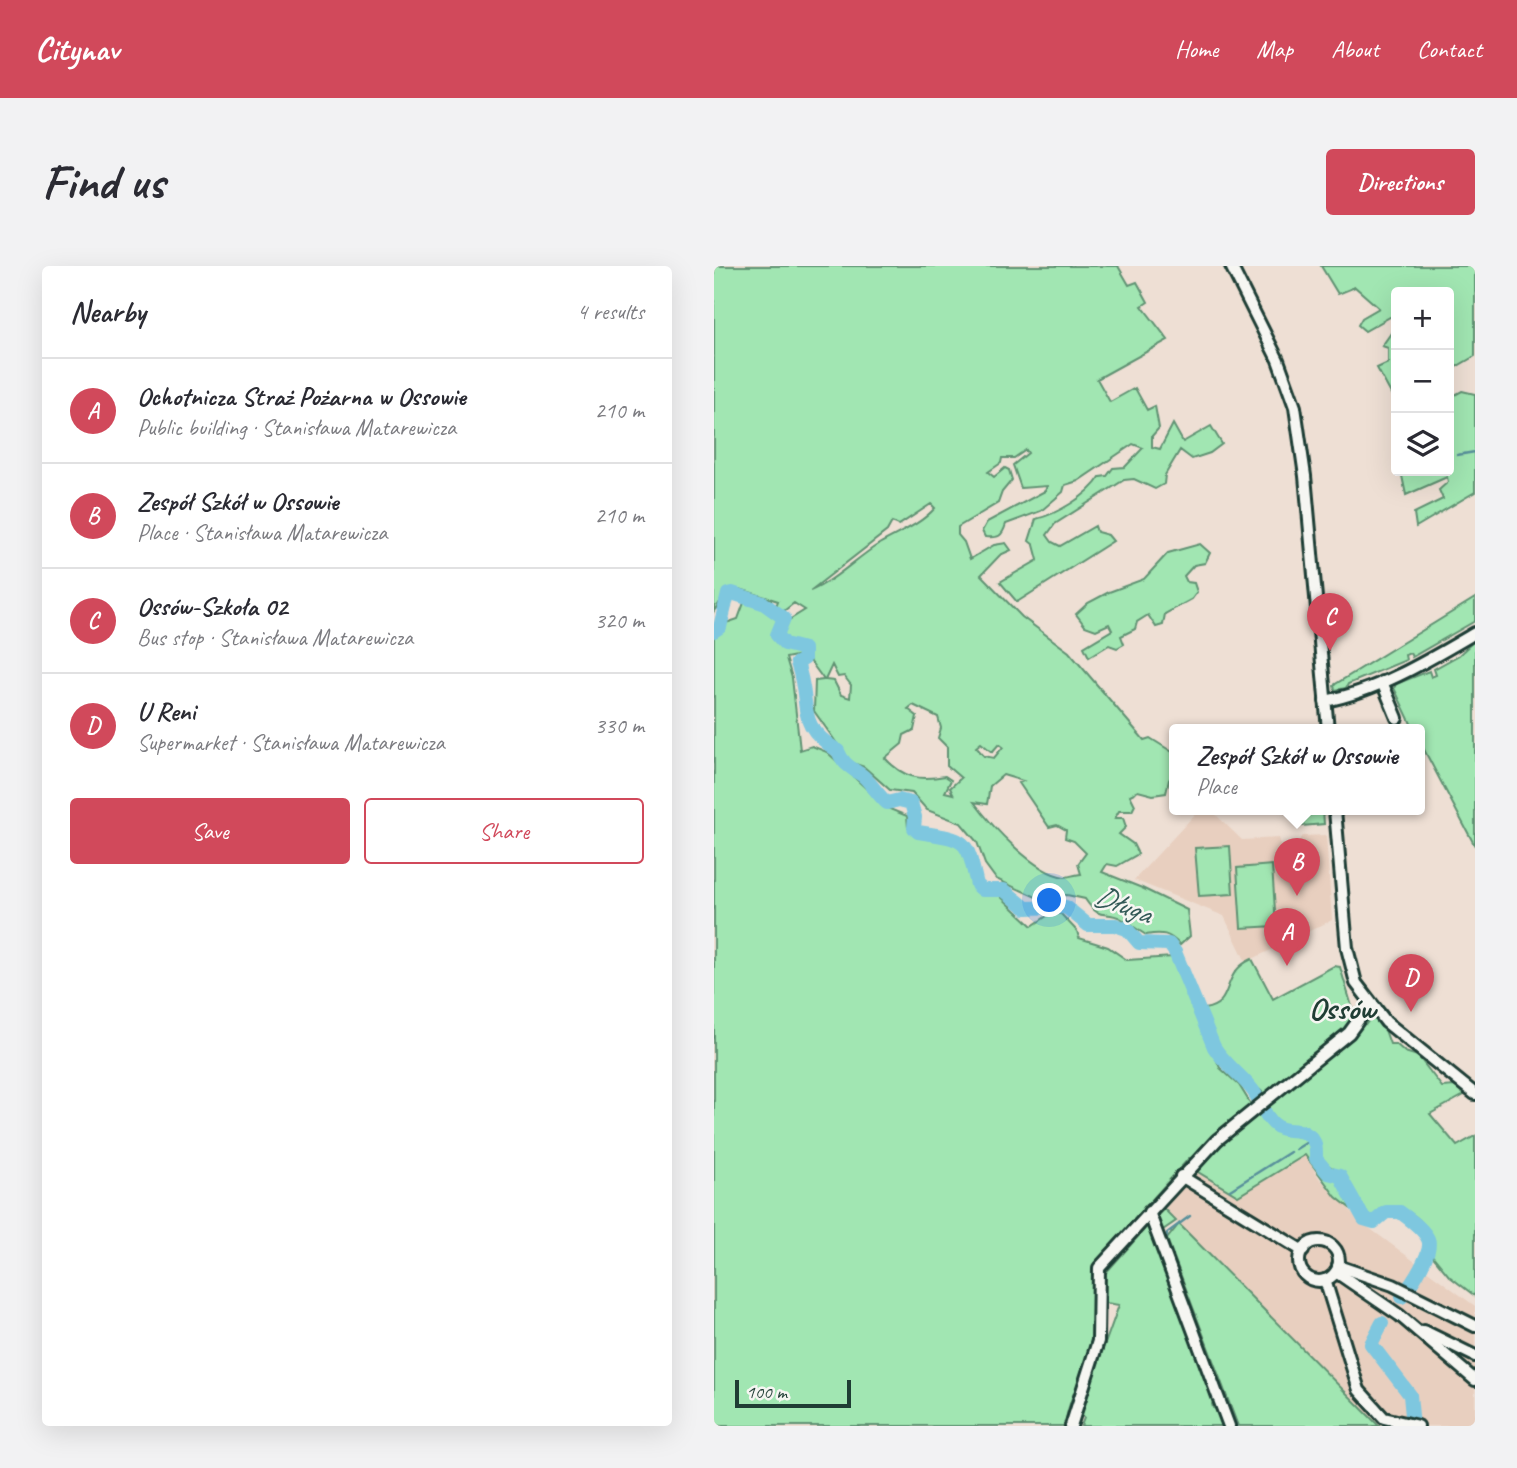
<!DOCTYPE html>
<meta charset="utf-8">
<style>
body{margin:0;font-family:Caveat,sans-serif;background:#f2f2f3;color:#2b2b33}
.controls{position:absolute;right:21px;top:21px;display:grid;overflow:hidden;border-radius:7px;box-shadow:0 7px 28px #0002}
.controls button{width:63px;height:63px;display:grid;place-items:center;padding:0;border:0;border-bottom:2px solid #e1e1e2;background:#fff;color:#2b2b33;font:35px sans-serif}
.scale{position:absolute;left:21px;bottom:18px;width:116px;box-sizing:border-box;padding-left:7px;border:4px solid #1f3d34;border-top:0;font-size:19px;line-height:24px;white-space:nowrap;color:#1f3d34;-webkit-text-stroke:5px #f6f6f2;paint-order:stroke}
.you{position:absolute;left:336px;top:635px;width:24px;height:24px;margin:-18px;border:5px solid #fff;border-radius:50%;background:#1a73e8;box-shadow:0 0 0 10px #1a73e833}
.badge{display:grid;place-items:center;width:46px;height:46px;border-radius:50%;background:#d1495b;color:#fff;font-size:23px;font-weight:700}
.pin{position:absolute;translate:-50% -58px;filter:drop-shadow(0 2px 4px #0008)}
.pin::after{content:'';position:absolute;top:37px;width:24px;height:21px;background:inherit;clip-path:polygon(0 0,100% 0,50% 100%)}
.popup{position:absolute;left:455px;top:458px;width:256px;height:91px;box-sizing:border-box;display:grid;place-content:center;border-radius:7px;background:#fff;filter:drop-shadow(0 2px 5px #0005);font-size:23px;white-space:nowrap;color:#7c7c81}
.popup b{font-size:26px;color:#2b2b33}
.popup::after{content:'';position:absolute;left:50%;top:100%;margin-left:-14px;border:14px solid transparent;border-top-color:#fff}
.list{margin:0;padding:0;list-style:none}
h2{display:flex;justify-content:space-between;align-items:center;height:91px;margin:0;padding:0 28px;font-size:30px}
h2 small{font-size:23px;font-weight:400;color:#7c7c81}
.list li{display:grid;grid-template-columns:46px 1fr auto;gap:21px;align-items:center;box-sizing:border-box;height:105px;padding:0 28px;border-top:2px solid #e1e1e2}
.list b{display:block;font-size:26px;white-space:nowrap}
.list p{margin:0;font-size:23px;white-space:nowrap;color:#7c7c81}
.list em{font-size:23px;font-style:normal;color:#7c7c81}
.actions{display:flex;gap:14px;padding:21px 28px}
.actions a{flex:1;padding:16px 0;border:2px solid #d1495b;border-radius:7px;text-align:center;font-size:24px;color:#d1495b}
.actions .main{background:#d1495b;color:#fff}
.icon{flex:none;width:38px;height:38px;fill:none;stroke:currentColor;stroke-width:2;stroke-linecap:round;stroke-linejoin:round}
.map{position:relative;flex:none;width:761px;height:1160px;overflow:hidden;border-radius:7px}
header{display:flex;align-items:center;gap:42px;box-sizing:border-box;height:98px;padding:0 35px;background:#d1495b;color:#fff}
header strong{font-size:33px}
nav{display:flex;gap:38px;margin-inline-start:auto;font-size:24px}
.intro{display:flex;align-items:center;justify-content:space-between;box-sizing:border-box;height:168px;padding:0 42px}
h1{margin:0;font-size:49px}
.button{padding:18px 32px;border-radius:7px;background:#d1495b;color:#fff;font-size:24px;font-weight:700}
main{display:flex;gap:42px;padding:0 42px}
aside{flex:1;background:#fff;border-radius:7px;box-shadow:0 7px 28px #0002}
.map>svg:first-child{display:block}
</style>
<header>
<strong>Citynav</strong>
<nav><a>Home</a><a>Map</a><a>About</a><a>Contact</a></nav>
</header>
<div class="intro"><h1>Find us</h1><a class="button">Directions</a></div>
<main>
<aside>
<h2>Nearby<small>4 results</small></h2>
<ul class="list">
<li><span class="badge">A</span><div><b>Ochotnicza Straż Pożarna w Ossowie</b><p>Public building · Stanisława Matarewicza</p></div><em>210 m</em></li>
<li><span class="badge">B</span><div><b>Zespół Szkół w Ossowie</b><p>Place · Stanisława Matarewicza</p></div><em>210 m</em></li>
<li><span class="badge">C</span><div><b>Ossów-Szkoła 02</b><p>Bus stop · Stanisława Matarewicza</p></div><em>320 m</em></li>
<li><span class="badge">D</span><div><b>U Reni</b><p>Supermarket · Stanisława Matarewicza</p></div><em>330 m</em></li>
</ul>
<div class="actions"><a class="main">Save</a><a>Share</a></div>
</aside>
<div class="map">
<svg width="761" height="1160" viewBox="0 0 761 1160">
<rect width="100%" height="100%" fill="#eedfd4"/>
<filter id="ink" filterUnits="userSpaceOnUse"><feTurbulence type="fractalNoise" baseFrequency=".0143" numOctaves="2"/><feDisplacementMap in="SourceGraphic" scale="14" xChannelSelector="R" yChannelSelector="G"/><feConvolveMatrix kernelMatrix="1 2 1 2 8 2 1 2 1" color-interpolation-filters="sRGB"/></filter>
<g filter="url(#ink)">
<g fill="#e8cfbf">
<path d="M485 544H497L528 574 565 572 567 579 583 577 589 570 612 569 618 654 532 696 510 650 420 614Z"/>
<path d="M591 889 605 912 647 956 761 1040V1160H524L527 1140 453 973 465 958 450 943 479 903 524 930Z"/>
</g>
<g fill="#a1e6b2" stroke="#609273" stroke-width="2" fill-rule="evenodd">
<path d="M0 0H404L415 19 423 16 434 36 428 40 454 74 383 113 396 136 421 122 433 144 441 140 445 162 438 170V181L446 183 459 158 469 176 497 160 508 178 496 187 478 193 466 184 451 209 450 218 441 223 420 213 410 214 341 258 333 269 338 276 346 280 381 260 383 266 394 269 399 275 303 336 286 316 324 294 320 279 315 275 322 253C343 248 374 230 386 211L393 210 399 202 411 201 429 182 419 178 364 215 351 219 349 226 327 245 292 258C288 271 285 272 271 271L268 265 273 256 331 225 333 220 307 222 299 199 314 187 312 184 300 192H288L287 197 274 206 280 211 291 202 295 204 298 214 288 226 284 237 244 261V269L250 276 256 293 280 279 292 277 297 284 286 289 267 309 308 351 355 386 430 474 436 472 460 487V508L455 514 452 527 439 529 424 525 416 529 421 539 418 545H405L401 552H409L412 561 405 568 419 578 424 588 403 600 393 598 388 606 428 622 473 644 476 670 466 679C455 667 448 666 432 669 424 664 416 658 408 653 390 643 387 657 371 633L353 629 322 631 282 613 271 598 263 576 247 557 213 544 198 527 176 524 150 501 136 496 100 445 101 415 110 414 91 388 72 392 78 412 86 484 98 480 113 486 173 542 193 550 194 562C210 573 234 570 247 583 259 595 253 611 264 624L283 627 318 660 336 648H347L363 665 365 672 394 681 413 694 459 691 506 802 525 819 538 840 480 892H475L378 1001C380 1025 386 1055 379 1078 372 1107 354 1130 351 1160H0V361L24 353 31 334 62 340 64 335 26 323 14 324 0 345ZM217 238 221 242C206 259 184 267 165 278 141 293 122 314 96 325L173 265 178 256 185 259ZM80 337 91 344 70 357 61 352ZM118 399 124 411 130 410 137 419 136 432 127 429 120 415 111 414ZM199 439 224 451 227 462 224 472 233 481V500L247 512 236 522 239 528 231 526 237 514 231 510C206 515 189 512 171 492L188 478 190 469 200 464 203 450 194 443ZM267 477 278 486 285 478 289 481 280 492 270 490 262 481ZM289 509 309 515 305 517 335 561 343 559 352 564 351 572 360 575 372 587 364 598 367 608C362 608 355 611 351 611 321 608 277 559 260 536L273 538 276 520Z"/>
<path d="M607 0H761V90L735 105V26H682V51H676L651 65 644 59 648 52 665 42 641 21 624 28Z"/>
<path d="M682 60V137L663 102 674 97V82L668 80Z"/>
<path d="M748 125 761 128V226L702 261 700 247 729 233 725 224 734 216 733 211 692 229 687 205H735V132Z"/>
<path d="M486 278 496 287 491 297 480 299 470 310 473 316 480 317 483 326 478 333 451 348 449 359 442 361 434 349 423 356 421 363 407 370 410 378 403 382 395 379 375 391 370 381 398 364 395 358 382 364 371 360 362 348 374 337 395 326 430 313 454 287Z"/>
<path d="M761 332V355L698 391 696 387 691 389 692 394 634 418 632 422 621 424 620 419Z"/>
<path d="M761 374V580L707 478 706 464H700L680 422 682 418 715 405 717 411 722 409 720 403 745 389Z"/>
<path d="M609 544 610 558 588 560 587 548Z"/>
<path d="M516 580 519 628 485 630 481 582Z"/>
<path d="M558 599 562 660 527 662 523 602Z"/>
<path d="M538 693 559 733 620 700 626 701 642 754 552 830C544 819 532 816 522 807 505 791 498 764 490 743 523 738 504 708 538 693Z"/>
<path d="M656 749 670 761 676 778H682L691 786 704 790 728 821 741 820 752 828 716 848 743 880 761 870V1030L735 1010 717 988C725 961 685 927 663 950L652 949 631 910 608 895C606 889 607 883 606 878 600 860 581 859 566 858L551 838 648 754 652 758 655 754 652 751Z"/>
<path d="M541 843 565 866 594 873 605 902 625 916 637 943 622 931 591 889 524 930 479 903Z"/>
<path d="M450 943 462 955 446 966 441 952Z"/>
<path d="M436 957 502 1132 498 1138 499 1142 506 1144 512 1160H367L370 1152 366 1147 405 1039 392 1037 389 1010Z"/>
<path d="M465 958 665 1160H524L453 973Z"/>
</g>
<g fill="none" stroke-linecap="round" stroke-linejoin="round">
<g stroke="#58909b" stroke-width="2.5">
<path d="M743 189 761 186"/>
<path d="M582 883 598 873"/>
<path d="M516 924 576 886"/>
<path d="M452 977 453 967 476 950"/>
<path d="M457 990 522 1160"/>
</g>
<g stroke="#7ec7df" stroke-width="14">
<path d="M0 365 6 361 14 328 18 327 49 337 70 352 63 369 71 378 90 383V393L83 397C99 442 79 456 124 485 130 500 137 501 149 510 157 517 164 529 173 537L185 534 197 537 201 551 200 562 204 566C255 574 252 572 263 619L269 624H290L312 642 352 641 374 659H401L413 663 425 677 455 678 461 686 500 781C511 799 528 809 540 826 548 838 551 853 564 861 573 867 585 861 594 869 603 875 602 884 602 893L614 907 626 910 650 953 660 956 672 946H686C695 953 709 962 714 973 720 986 696 1020 688 1031"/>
<path d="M668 1057 657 1078 696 1129 699 1160"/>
</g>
<g stroke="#1f3d34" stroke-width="16">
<g id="minor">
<path d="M517 0 564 94 581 141 591 210 614 464"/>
<path d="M668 416 683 452"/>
<path d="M611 435C664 425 715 394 761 367"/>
<path d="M621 544 633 682 642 717 672 756 761 828"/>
<path d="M467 910 589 985"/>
<path d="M435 946 515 1160"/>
<circle cx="605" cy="995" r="20"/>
<path d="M624 1000 679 1019 761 1060"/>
<path d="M622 1006 685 1049 761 1114"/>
<path d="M611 1014 645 1124 670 1152 704 1160"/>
<path d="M710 1065 761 1090"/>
<path d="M357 1160 384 1075 385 1002 503 874 635 767 656 738"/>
</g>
</g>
<use href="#minor" stroke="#f6f6f2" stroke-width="10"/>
</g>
</g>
<g text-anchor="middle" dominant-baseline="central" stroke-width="5" stroke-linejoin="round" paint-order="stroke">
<g font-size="30" font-style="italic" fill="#325956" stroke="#f6f6f2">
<text transform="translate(409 638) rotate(21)">Długa</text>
</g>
<g font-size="32" font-weight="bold" fill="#1f3d34" stroke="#f6f6f2">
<text x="628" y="742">Ossów</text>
</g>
</g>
</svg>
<div class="controls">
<button>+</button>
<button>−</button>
<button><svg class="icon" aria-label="layers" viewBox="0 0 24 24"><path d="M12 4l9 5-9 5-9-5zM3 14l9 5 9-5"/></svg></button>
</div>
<div class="scale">100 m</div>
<div class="you"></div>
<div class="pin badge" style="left:573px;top:700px">A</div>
<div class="pin badge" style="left:583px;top:630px">B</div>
<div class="popup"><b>Zespół Szkół w Ossowie</b>Place</div>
<div class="pin badge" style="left:616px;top:385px">C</div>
<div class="pin badge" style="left:697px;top:746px">D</div>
</div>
</main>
